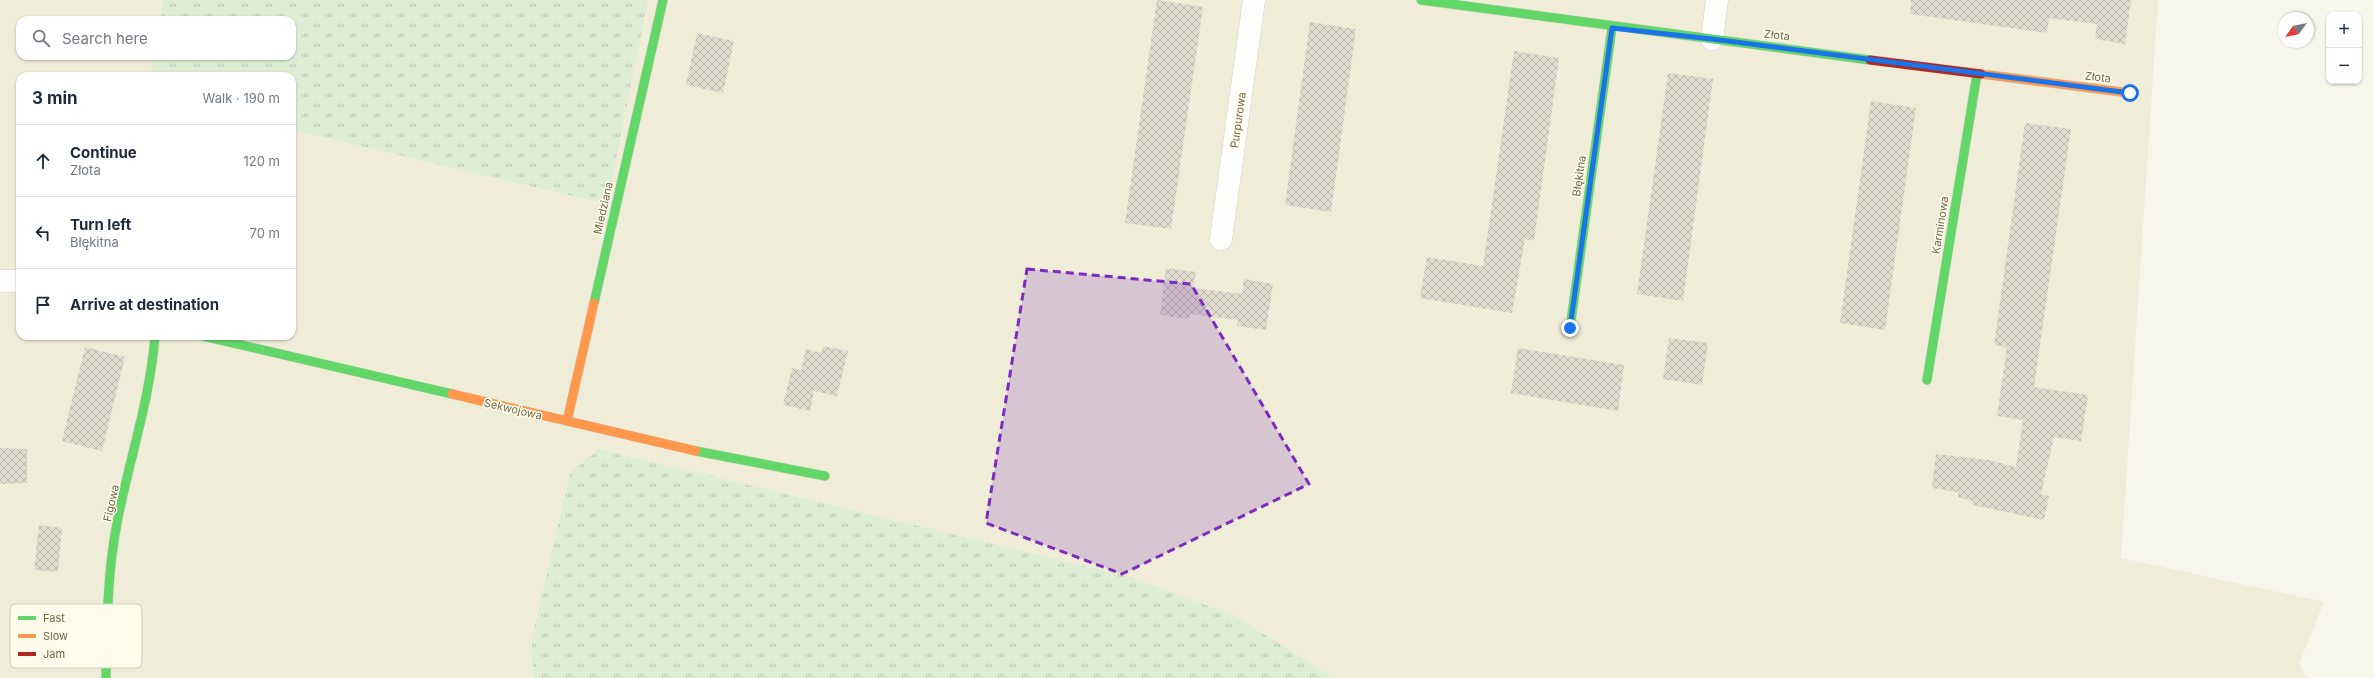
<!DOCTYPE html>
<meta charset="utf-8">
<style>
body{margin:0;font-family:Inter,sans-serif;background:#f2f2f3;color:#1f2937}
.controls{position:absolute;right:12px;top:12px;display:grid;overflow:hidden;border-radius:8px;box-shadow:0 1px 3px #0004}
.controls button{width:36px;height:36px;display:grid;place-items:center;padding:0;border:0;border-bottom:1px solid #e0e1e3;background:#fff;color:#1f2937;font:20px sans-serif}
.compass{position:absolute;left:2278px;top:12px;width:36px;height:36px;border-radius:50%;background:#fff;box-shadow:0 1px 3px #0004;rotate:238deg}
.stop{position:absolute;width:12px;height:12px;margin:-9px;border:3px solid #1a73e8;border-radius:50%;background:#fff}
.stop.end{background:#1a73e8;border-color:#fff;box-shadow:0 1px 4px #0008}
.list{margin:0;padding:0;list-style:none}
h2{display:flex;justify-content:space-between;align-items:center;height:52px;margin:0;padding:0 16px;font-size:17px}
h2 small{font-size:13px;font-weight:400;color:#747a83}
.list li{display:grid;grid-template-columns:26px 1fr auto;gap:12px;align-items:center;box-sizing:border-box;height:72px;padding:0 16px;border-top:1px solid #e0e1e3}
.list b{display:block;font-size:15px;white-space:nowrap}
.list p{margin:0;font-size:13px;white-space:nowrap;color:#747a83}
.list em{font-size:13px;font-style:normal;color:#747a83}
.icon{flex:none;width:22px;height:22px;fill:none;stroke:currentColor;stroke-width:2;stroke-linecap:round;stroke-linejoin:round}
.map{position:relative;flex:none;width:2374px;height:678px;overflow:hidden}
.search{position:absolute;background:#fff;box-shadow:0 1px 3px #0004;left:16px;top:16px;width:280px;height:44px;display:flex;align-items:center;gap:10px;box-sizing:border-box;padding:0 14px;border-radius:12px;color:#747a83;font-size:15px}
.panel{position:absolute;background:#fff;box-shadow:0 1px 3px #0004;left:16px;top:72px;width:280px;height:268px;border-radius:12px}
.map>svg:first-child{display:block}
</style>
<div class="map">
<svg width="2374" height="678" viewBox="0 0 2374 678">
<defs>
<pattern id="grass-tufts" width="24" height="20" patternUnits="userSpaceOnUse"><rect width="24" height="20" fill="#ddeed5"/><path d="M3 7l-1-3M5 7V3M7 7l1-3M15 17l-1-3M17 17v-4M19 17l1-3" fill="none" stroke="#b8c5af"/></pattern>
<pattern id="building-cross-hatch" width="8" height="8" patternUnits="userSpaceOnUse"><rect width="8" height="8" fill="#e0ddcf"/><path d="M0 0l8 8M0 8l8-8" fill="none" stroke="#bab7aa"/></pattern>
</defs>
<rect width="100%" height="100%" fill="#f6f6ea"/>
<path fill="#efecd8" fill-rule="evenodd" d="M0 0H2158L2121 558 2324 602 2299 664 2307 678H0ZM20 20H292V56H20ZM20 76H292V336H20Z"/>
<g fill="url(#grass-tufts)">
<path d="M163 0H648L607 204 292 130V76H150L154 56H292V20H160Z"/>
<path d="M599 449 1130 577 1233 615 1334 678H533L532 639 570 473Z"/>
</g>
<g fill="url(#building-cross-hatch)">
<path d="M1157 0 1203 7 1171 229 1125 223Z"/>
<path d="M1911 0H2131L2125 44 2095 39 2097 24 2049 18 2047 33 1910 14Z"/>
<path d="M1310 22 1356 29 1331 212 1285 205Z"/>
<path d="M697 33 734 41 723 93 686 85Z"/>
<path d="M1514 51 1559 58 1534 241 1525 239 1512 313 1420 298 1427 257 1483 266Z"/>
<path d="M1668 73 1713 79 1683 301 1637 294Z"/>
<path d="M1871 101 1916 108 1885 330 1840 323Z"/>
<path d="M2025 123 2071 129 2034 387 2088 395 2081 441 2054 437 2041 494 2049 496 2044 520 1973 505V501L1958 497V492L1932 488 1936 454 1989 460 2016 467 2023 420 1997 416 2007 347 1994 345Z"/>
<path d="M1166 268 1196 272 1193 288 1242 294 1244 279 1273 284 1266 330 1237 326 1238 320 1190 314 1189 319 1160 315Z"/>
<path d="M1669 338 1708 343 1702 385 1663 379Z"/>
<path d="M823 346 848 351 837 396 814 391 810 411 783 405 792 368 801 370 806 349 821 353Z"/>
<path d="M85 347 125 357 102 451 62 441Z"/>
<path d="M1518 348 1624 365 1618 411 1511 393Z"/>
<path d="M0 448 27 449V483L0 484Z"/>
<path d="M39 525 62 528 58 572 34 570Z"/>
</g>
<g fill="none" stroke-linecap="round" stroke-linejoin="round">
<g stroke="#d5d3c9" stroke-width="23">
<g id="street">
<path d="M1712 39 1717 0"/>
<path d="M1221 239 1254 0"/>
<path d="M0 281H20"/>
</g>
</g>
<g stroke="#d6d3c8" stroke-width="10">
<g id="fast">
<path d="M1421 0 1870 60"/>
<path d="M594 303 663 0"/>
<path d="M1570 328 1612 28"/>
<path d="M203 336 452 394"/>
<path d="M1927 380 1977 74"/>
<path d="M696 451 825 476"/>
<path d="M106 678C107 626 107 574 117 523 129 460 150 400 155 336"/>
</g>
</g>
<g stroke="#d6d3c8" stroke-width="10">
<g id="slow">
<path d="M1981 74 2130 93"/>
<path d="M452 394 696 451"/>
<path d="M567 421 594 303"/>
</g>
</g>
<g stroke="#d6d3c8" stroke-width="10">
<path id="jam" d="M1870 60 1981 74"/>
</g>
<use href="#street" stroke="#fefefc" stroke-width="22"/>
<use href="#fast" stroke="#63d668" stroke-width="9"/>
<use href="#slow" stroke="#ff974d" stroke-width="9"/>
<use href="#jam" stroke="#b3261e" stroke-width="9"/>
</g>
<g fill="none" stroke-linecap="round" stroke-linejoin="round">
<path stroke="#1a73e8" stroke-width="5" d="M1570 328 1612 28 1712 39 2130 93"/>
</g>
<path fill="#7b2cbf" fill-opacity="0.2" stroke="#7b2cbf" stroke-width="3" stroke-dasharray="8 5" stroke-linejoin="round" d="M1027 269 1191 284 1309 484 1122 574 986 523Z"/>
<g text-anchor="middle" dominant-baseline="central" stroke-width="3" stroke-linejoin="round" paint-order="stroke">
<g font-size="11" fill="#73664b" stroke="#fefdec">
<text transform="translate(1777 35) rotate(7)">Złota</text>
<text transform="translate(2098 77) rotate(7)">Złota</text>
<text transform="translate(1238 120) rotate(-82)">Purpurowa</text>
<text transform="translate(1579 176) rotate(-82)">Błękitna</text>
<text transform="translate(603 208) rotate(-77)">Miedziana</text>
<text transform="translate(1940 225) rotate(-81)">Karminowa</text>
<text transform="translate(513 409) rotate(13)">Sekwojowa</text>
<text transform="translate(111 503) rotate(-77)">Figowa</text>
</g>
</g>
<rect x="10" y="604" width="132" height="64" rx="6" fill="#fefdec" stroke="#d4d0bc" stroke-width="1"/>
<rect x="18" y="616" width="18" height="4" fill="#63d668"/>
<rect x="18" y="634" width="18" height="4" fill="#ff974d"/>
<rect x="18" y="652" width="18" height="4" fill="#b3261e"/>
<g font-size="11" fill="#73664b">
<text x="43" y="622">Fast</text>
<text x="43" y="640">Slow</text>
<text x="43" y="658">Jam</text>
</g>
</svg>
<div class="controls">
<button>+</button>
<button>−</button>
</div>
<svg class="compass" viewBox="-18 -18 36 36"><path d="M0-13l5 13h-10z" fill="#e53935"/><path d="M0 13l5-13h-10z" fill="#747a83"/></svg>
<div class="stop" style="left:2130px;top:93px"></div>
<div class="stop end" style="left:1570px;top:328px"></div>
<div class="search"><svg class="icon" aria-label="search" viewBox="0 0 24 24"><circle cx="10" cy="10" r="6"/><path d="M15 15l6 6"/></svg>Search here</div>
<section class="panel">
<h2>3 min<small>Walk · 190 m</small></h2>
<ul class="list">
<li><svg class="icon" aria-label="ahead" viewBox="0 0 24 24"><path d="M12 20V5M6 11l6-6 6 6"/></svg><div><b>Continue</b><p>Złota</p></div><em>120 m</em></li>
<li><svg class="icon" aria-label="left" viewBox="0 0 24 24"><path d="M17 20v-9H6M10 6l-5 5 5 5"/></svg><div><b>Turn left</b><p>Błękitna</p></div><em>70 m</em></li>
<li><svg class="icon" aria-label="arrive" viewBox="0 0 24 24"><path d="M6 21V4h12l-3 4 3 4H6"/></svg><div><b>Arrive at destination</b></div></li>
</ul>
</section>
</div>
